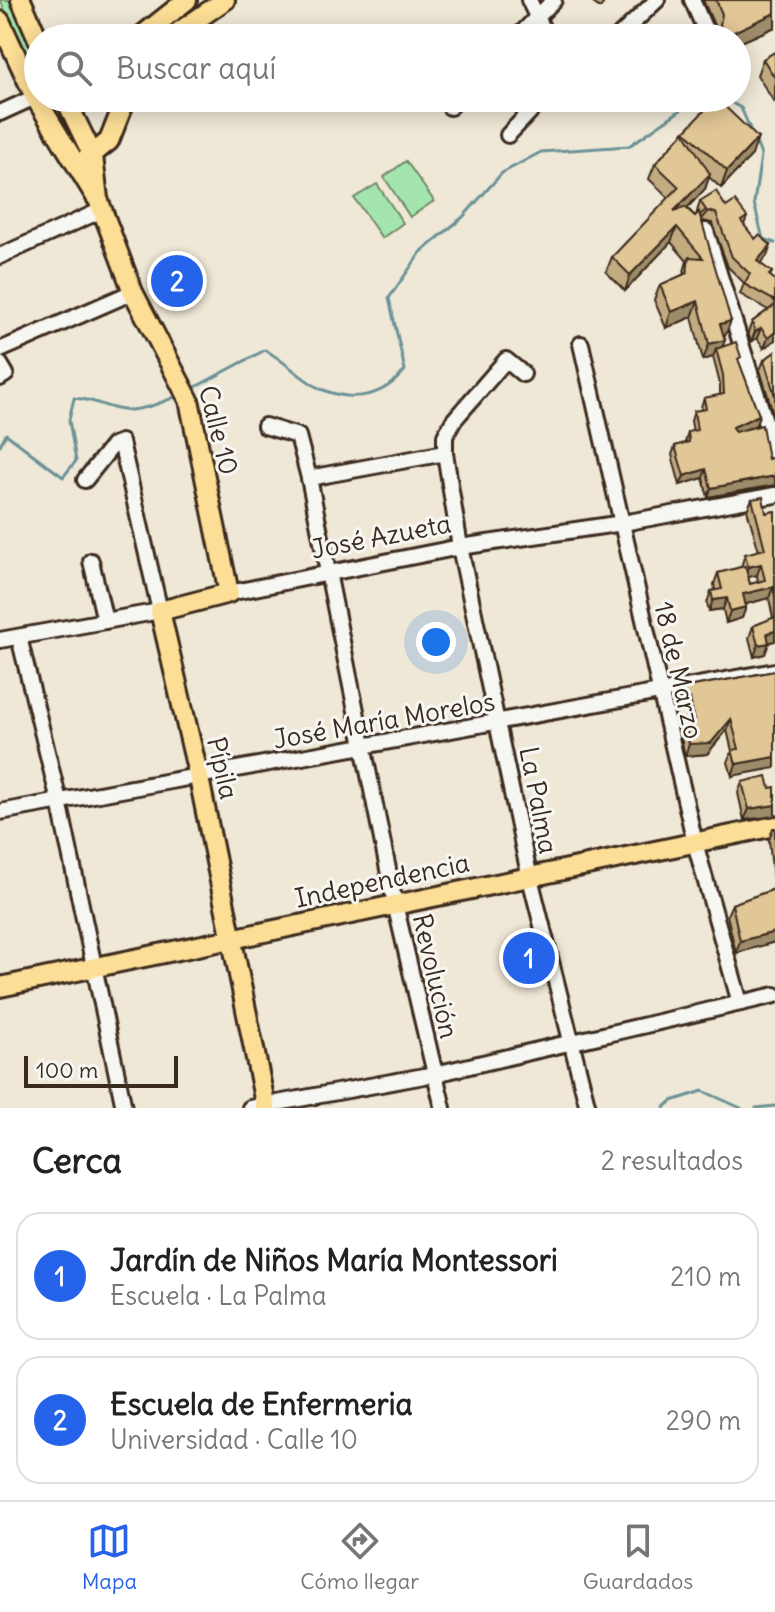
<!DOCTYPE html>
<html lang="es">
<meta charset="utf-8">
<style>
body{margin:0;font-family:Delius,sans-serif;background:#f2f2f2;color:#222}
.scale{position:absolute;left:24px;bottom:20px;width:154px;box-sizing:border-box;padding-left:8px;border:4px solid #3b2a1e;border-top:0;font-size:22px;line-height:28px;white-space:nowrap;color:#3b2a1e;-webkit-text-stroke:6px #f6f6f2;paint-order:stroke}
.you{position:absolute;left:436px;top:642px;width:28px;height:28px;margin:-20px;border:6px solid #fff;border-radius:50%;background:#1a73e8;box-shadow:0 0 0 12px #1a73e833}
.badge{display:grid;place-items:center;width:52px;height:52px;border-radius:50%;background:#2563eb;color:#fff;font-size:26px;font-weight:700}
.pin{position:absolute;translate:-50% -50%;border:4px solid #fff;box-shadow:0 2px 8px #0006}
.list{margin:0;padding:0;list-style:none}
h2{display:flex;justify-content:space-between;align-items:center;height:104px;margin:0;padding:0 32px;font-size:34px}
h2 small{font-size:26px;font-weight:400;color:#767676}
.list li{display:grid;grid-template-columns:52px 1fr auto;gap:24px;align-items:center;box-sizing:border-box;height:128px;margin:0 16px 16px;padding:0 16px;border:2px solid #e0e0e0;border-radius:24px}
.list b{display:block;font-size:30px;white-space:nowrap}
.list p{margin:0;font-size:26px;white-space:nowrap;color:#767676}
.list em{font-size:26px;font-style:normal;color:#767676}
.icon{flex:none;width:44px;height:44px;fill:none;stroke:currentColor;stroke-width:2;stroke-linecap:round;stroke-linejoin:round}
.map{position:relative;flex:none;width:775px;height:1108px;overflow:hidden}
.search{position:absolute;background:#fff;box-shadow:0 4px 20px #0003;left:24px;right:24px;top:24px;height:88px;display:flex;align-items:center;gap:20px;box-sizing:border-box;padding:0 28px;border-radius:44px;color:#767676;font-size:30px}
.sheet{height:392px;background:#fff}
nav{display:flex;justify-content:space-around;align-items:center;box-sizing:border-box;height:112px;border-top:2px solid #e0e0e0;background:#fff;font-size:22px;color:#767676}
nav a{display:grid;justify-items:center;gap:4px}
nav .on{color:#2563eb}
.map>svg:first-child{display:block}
</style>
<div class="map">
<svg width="775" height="1108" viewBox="0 0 775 1108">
<rect width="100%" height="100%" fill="#f0e8d6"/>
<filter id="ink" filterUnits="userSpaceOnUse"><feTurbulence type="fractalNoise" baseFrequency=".0125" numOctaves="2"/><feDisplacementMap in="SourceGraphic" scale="16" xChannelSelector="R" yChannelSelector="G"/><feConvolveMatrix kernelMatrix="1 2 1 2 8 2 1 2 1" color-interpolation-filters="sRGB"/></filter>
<g filter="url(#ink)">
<g fill="#a4e5af" stroke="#708866" stroke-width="2">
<path d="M0 0H13L38 57V83Z"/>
<path d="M406 161 434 201 410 217 384 177Z"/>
<path d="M377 184 403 223 382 238 354 198Z"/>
</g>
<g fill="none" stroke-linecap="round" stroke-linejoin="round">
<g stroke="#6a9297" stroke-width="3">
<path d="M723 98 741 108 752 133"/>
<path d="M755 140 761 155 754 203 763 239 775 243"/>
<path d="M190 390 265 350C284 360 306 383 321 389 354 403 383 397 405 370L389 298 421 252 463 217 502 173 541 152 629 146 688 105 710 98"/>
<path d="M0 445 6 434 63 477 76 461 69 420 74 398C91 399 101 405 117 409 137 414 162 402 180 395"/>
<path d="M664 1108 672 1101 703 1091 741 1108"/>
<path d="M756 1108 775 1106"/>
</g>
<g stroke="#3b2a1e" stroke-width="20">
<g id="minor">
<path d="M529 0 547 38"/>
<path d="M692 0 707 34"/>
<path d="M517 38 554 0"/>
<path d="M617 38 657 0"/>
<path d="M450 107 459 98"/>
<path d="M0 113 35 97"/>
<path d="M508 135 543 98"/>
<path d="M706 231 775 453"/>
<path d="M0 256 102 210"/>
<path d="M581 344 695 843 740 1003"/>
<path d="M0 350 133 292"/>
<path d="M0 364 6 374 0 378"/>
<path d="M523 374 506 360 454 420 445 436V453L460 547 529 874 588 1108"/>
<path d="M265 426 298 436 309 478 395 904 443 1108"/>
<path d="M309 478 445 453"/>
<path d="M91 561 105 621"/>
<path d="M229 593 460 547 623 523 775 495"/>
<path d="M19 637 59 801 124 1108"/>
<path d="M0 640 160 611 121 442 113 445 85 480"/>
<path d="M0 812 775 671"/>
<path d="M250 1108 435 1074 775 995"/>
</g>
</g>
<g stroke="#3b2a1e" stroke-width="24">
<g id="major">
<path d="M21 0 38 39"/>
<path d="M0 21 35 97 96 197"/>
<path d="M139 38 187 0"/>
<path d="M170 38 225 0"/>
<path d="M65 98 93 156 98 199 133 292 189 400 229 593 160 611 199 778 266 1108"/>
<path d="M85 160 109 141 126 98"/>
<path d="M0 987 775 826"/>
</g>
</g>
<use href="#minor" stroke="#f6f6f2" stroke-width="14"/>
<use href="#major" stroke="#fcde96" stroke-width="18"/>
</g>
<g fill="#c2aa81" stroke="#3b2a1e" stroke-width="2" fill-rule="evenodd">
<path d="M589 0H606L600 8Z"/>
<path d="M703 0H775V27L737 44V38H715L716 30Z"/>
<path d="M775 52V101L774 102 757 75 763 59Z"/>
<path d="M685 131 752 155 721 188 709 177 705 189 687 208 695 216 697 213V212L700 201 726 207 747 217 744 225 755 239 771 245 767 256 760 264 772 272 770 276 775 280V340L764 348 757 338 751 342 748 332 752 322 768 310 740 294 744 283 728 267 712 223 704 221 702 223 725 336 724 337 725 340 722 347 739 362 759 415 756 425 744 430 708 497 703 478 680 485 672 455 675 446 685 443 688 432 693 431 691 421 694 411 701 410V407L704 398 720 395V384L713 357 703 360 692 317 666 328 654 300 660 285 683 275 687 261 671 242 625 291 606 272 612 257 669 198 649 179 655 164Z"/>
<path d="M775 352V416H774L760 370 764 360Z"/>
<path d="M752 499 766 513 775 511V641L769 642 765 654 754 657 749 638 753 626 773 618 769 598 746 604V607L742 618 726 623 723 609 709 611 707 603 711 591 715 590 714 584 718 573 741 567 745 554 759 551 747 510ZM757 575 758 582 750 584 748 577Z"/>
<path d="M775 671 732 776 728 762 732 751 727 730 707 754 685 756 681 738 686 727 689 726 686 709 675 712 673 700 677 689Z"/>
<path d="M742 782 770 788 744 820 738 793Z"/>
<path d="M773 828H775V942L736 953 727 915 732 904 774 889 769 840Z"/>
</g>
<g fill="#9e8b69" stroke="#3b2a1e" stroke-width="2">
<path d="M775 13V27L737 44V38H724L725 36Z"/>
<path d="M758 138 752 155 721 188 727 171Z"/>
<path d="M710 174 705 189 669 227 674 211Z"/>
<path d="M677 227 671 242 625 291 630 275Z"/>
<path d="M771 245 767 256 753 272 757 261Z"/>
<path d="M698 301 692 317 666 328 671 312Z"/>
<path d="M731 321 725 336 715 340 720 324Z"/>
<path d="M761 328 757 338 751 342 755 332Z"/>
<path d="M775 332V340L764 348 768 338Z"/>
<path d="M725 340 719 355 716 349 713 357 703 360 709 344Z"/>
<path d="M759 415 756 425 730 436 733 427Z"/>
<path d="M706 469 703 478 680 485 684 476Z"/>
<path d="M775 476V485L708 497 711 488Z"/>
<path d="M761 564 757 575 744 578 748 567Z"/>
<path d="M773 587 769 598 739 606 743 594Z"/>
<path d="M727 598 723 609 709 611 713 600Z"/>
<path d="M746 607 742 618 726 623 730 611Z"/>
<path d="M775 631V641L763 644 767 633Z"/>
<path d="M769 643 765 654 754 657 758 645Z"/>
<path d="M690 698 686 709 675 712 679 700Z"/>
<path d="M731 719 727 730 707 754 685 756 689 744Z"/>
<path d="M775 757V768L732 776 736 764Z"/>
<path d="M775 805V816L744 820 749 809Z"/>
<path d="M775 932V942L736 953 740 941Z"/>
</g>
<g fill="#e1c696" stroke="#3b2a1e" stroke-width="2">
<path d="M716 0H775V13L725 36 720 25 722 14Z"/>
<path d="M775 52V78L763 59Z"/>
<path d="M716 98 758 138 727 171 685 131Z"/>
<path d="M684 132 710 174 674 211 685 207 695 216 699 212 731 321 720 324 725 340 709 344 698 301 671 312 660 285 687 273 689 257 703 258 677 227 630 275 612 257 679 187 655 164Z"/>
<path d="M716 191 726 207 735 201 747 217 741 221 755 239 759 235 771 245 757 261 772 272 769 275 775 280V301L744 284 750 274 732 257 716 213 708 211 701 219 700 215 706 210 700 201Z"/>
<path d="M775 305V332L768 338 761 328 755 332 752 322Z"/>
<path d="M736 342 741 357 738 359 759 415 733 427 735 432 762 425 768 459 775 457V476L711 488 706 469 684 476 675 446 689 442 688 432 697 430 694 411 706 409 704 398 724 394 723 375 716 349Z"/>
<path d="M775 352V396L764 360Z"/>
<path d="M763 497 766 513 775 511V597L773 587 743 594 746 607 730 611 727 598 713 600 711 591 722 589 718 573 745 566 750 584 765 580 761 564 748 567 745 554 765 549 752 499Z"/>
<path d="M775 617V631L767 633 769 643 758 645 753 626Z"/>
<path d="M775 671V757L736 764 732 750 739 749 731 719 711 743 689 744 686 727 695 725 690 698 679 700 677 689Z"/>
<path d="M767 776 770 788 775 787V805L749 809 742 782Z"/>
<path d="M775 889V932L740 941 732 904Z"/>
</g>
</g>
<g text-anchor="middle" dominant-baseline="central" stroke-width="6" stroke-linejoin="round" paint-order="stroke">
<g font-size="26" fill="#3b2a1e" stroke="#f6f6f2">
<text transform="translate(219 430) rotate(76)">Calle 10</text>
<text transform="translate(381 536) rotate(-11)">José Azueta</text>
<text transform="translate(679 670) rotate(77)">18 de Marzo</text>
<text transform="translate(384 720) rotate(-10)">José María Morelos</text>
<text transform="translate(223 768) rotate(77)">Pípila</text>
<text transform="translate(539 800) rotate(79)">La Palma</text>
<text transform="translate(382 880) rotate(-12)">Independencia</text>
<text transform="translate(436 976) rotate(77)">Revolución</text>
</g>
</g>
</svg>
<div class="scale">100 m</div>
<div class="you"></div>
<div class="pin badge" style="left:529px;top:958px">1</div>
<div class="pin badge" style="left:177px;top:281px">2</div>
<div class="search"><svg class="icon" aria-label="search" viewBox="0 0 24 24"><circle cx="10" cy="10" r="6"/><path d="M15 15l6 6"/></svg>Buscar aquí</div>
</div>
<section class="sheet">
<h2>Cerca<small>2 resultados</small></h2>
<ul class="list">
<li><span class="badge">1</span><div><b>Jardín de Niños María Montessori</b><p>Escuela · La Palma</p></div><em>210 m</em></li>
<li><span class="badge">2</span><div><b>Escuela de Enfermeria</b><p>Universidad · Calle 10</p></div><em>290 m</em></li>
</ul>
</section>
<nav>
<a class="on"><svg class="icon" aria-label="map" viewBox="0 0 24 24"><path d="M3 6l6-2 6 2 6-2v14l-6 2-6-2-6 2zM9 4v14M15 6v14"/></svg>Mapa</a>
<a><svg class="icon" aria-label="directions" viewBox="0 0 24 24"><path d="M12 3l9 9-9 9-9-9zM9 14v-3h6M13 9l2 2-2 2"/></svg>Cómo llegar</a>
<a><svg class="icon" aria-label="saved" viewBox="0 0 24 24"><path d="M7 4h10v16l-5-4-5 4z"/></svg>Guardados</a>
</nav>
